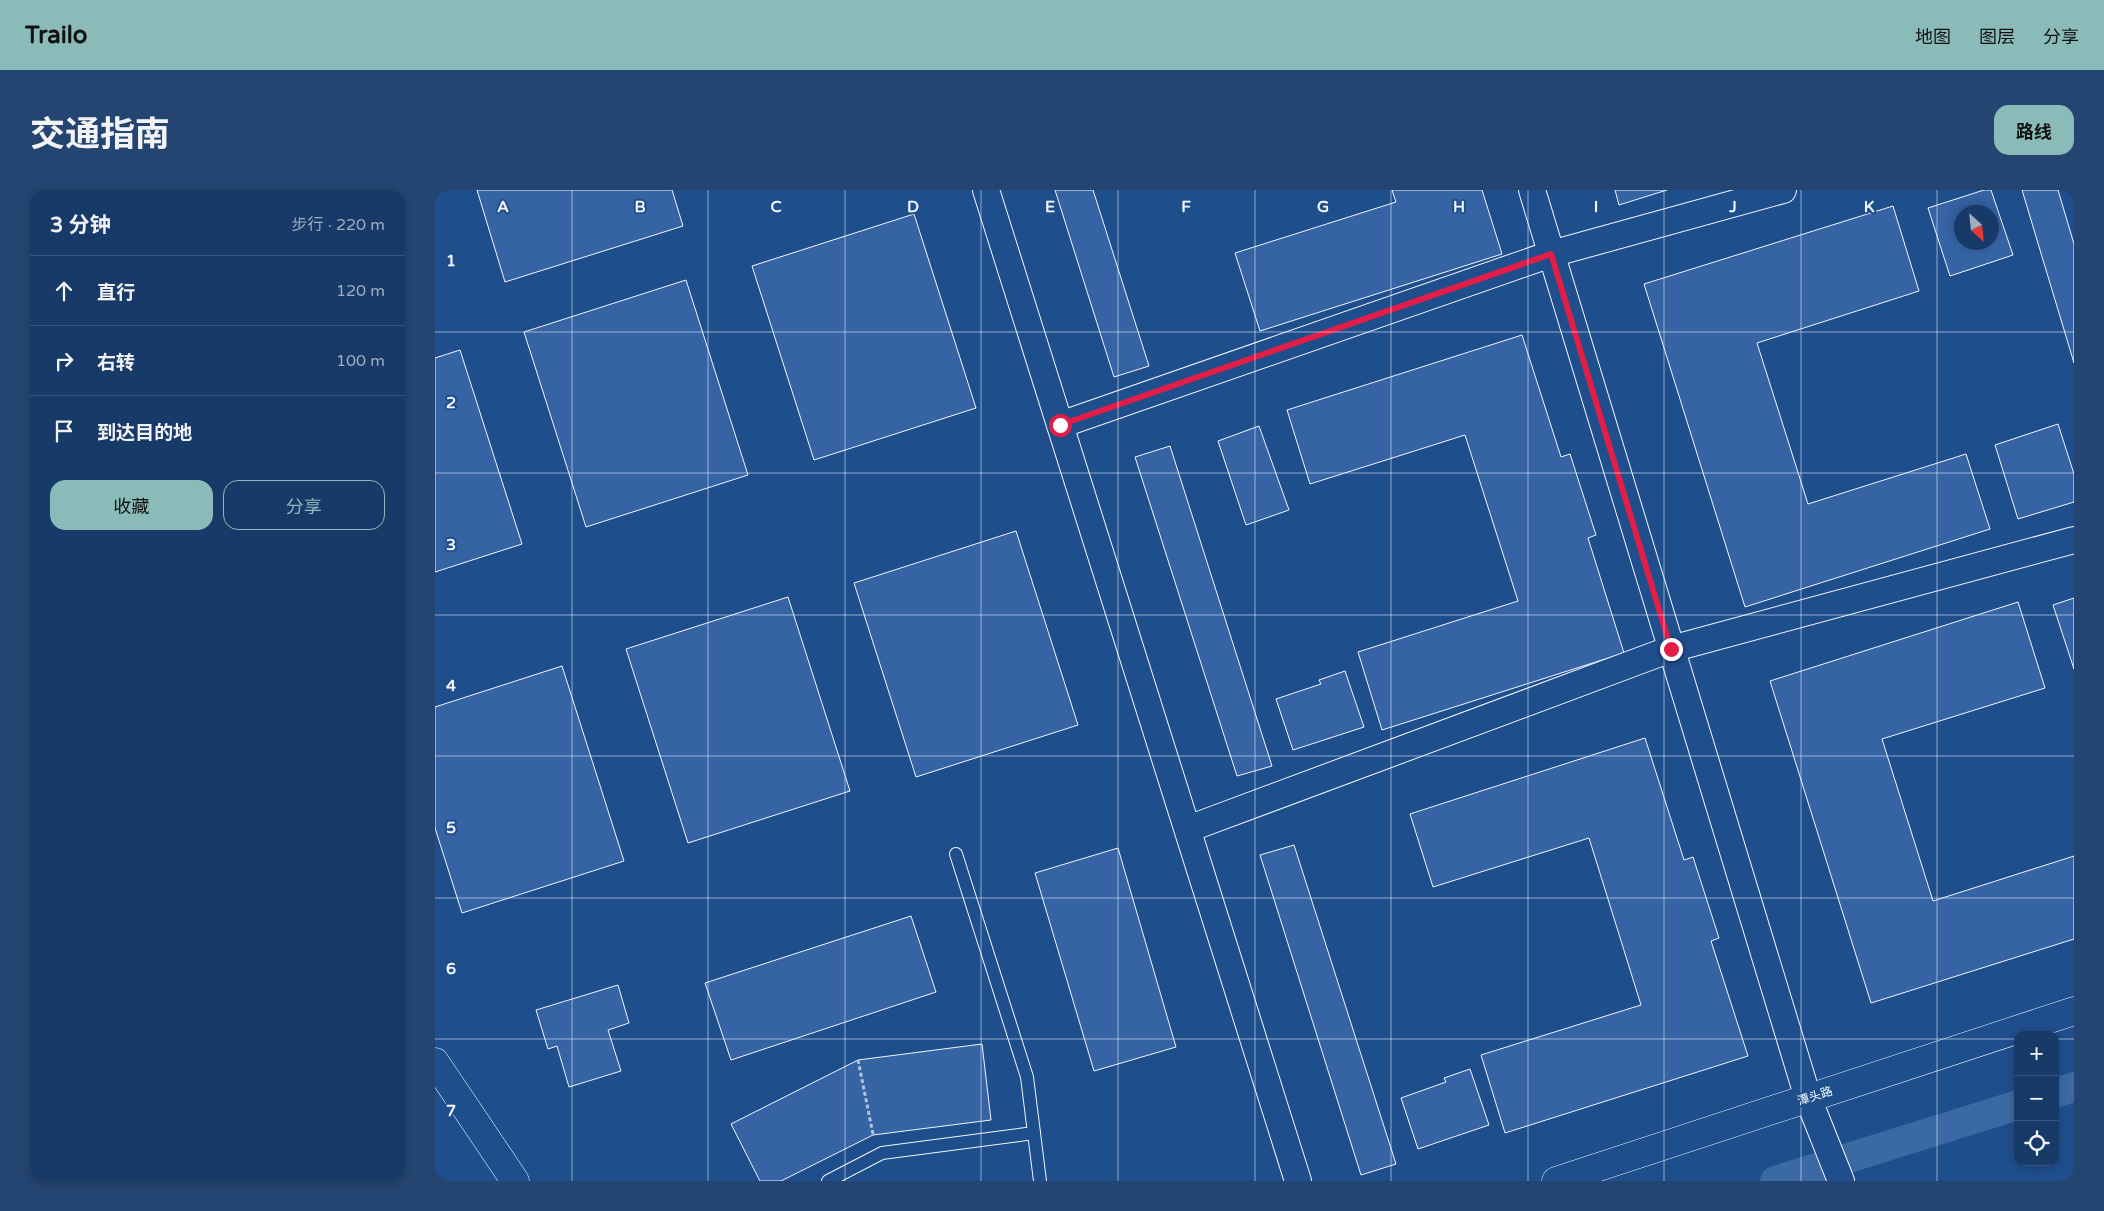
<!DOCTYPE html>
<html lang="zh">
<meta charset="utf-8">
<style>
body{margin:0;font-family:"Varela Round","Noto Sans SC",sans-serif;background:#244571;color:#f1f3f6}
.controls{position:absolute;right:15px;bottom:15px;display:grid;overflow:hidden;border-radius:10px;box-shadow:0 2px 8px #0003}
.controls button{width:45px;height:45px;display:grid;place-items:center;padding:0;border:0;border-bottom:1px solid #36547d;background:#173a69;color:#f1f3f6;font:25px sans-serif}
.compass{position:absolute;left:1519px;top:15px;width:45px;height:45px;border-radius:50%;background:#173a69;box-shadow:0 2px 8px #0003;rotate:153deg}
.stop{position:absolute;width:15px;height:15px;margin:-11px;border:4px solid #e11d48;border-radius:50%;background:#fff}
.stop.end{background:#e11d48;border-color:#fff;box-shadow:0 1px 5px #0008}
.list{margin:0;padding:0;list-style:none}
h2{display:flex;justify-content:space-between;align-items:center;height:65px;margin:0;padding:0 20px;font-size:21px}
h2 small{font-size:16px;font-weight:400;color:#9eadc0}
.list li{display:grid;grid-template-columns:32px 1fr auto;gap:15px;align-items:center;box-sizing:border-box;height:70px;padding:0 20px;border-top:1px solid #36547d}
.list b{display:block;font-size:19px;white-space:nowrap}
.list em{font-size:16px;font-style:normal;color:#9eadc0}
.actions{display:flex;gap:10px;padding:15px 20px}
.actions a{flex:1;padding:11px 0;border:1px solid #8bbbb9;border-radius:15px;text-align:center;font-size:18px;color:#8bbbb9}
.actions .main{background:#8bbbb9;color:#111}
.icon{flex:none;width:28px;height:28px;fill:none;stroke:currentColor;stroke-width:2;stroke-linecap:round;stroke-linejoin:round}
.map{position:relative;flex:none;width:1639px;height:991px;overflow:hidden;border-radius:15px}
header{display:flex;align-items:center;gap:30px;box-sizing:border-box;height:70px;padding:0 25px;background:#8bbbb9;color:#111}
header strong{font-size:24px}
nav{display:flex;gap:28px;margin-inline-start:auto;font-size:18px}
.intro{display:flex;align-items:center;justify-content:space-between;box-sizing:border-box;height:120px;padding:0 30px}
h1{margin:0;font-size:35px}
.button{padding:12px 22px;border-radius:15px;background:#8bbbb9;color:#111;font-size:18px;font-weight:700}
main{display:flex;gap:30px;padding:0 30px}
aside{flex:1;background:#173a69;border-radius:15px;box-shadow:0 2px 8px #0003}
.map>svg:first-child{display:block}
</style>
<header>
<strong>Trailo</strong>
<nav><a>地图</a><a>图层</a><a>分享</a></nav>
</header>
<div class="intro"><h1>交通指南</h1><a class="button">路线</a></div>
<main>
<aside>
<h2>3 分钟<small>步行 · 220 m</small></h2>
<ul class="list">
<li><svg class="icon" aria-label="ahead" viewBox="0 0 24 24"><path d="M12 20V5M6 11l6-6 6 6"/></svg><div><b>直行</b></div><em>120 m</em></li>
<li><svg class="icon" aria-label="right" viewBox="0 0 24 24"><path d="M7 20v-9h11M14 6l5 5-5 5"/></svg><div><b>右转</b></div><em>100 m</em></li>
<li><svg class="icon" aria-label="arrive" viewBox="0 0 24 24"><path d="M6 21V4h12l-3 4 3 4H6"/></svg><div><b>到达目的地</b></div></li>
</ul>
<div class="actions"><a class="main">收藏</a><a>分享</a></div>
</aside>
<div class="map">
<svg width="1639" height="991" viewBox="0 0 1639 991">
<rect width="100%" height="100%" fill="#1f4e8c"/>
<g fill="none" stroke-linecap="round" stroke-linejoin="round">
<g stroke="#3b69a3" stroke-width="30">
<path d="M1620 903 1639 897"/>
<path d="M1340 991 1583 915"/>
</g>
</g>
<g fill="#3563a3" stroke="#f2f6ff" fill-rule="evenodd">
<path d="M42 0H237L248 36 70 92Z"/>
<path d="M620 0H658L714 176 679 187Z"/>
<path d="M957 0H1047L1067 64 825 141 800 63 961 12Z"/>
<path d="M1180 0H1232L1184 15Z"/>
<path d="M1549 0H1556L1578 65 1515 86 1493 18ZM1526 22H1556V52H1526Z"/>
<path d="M1587 0H1623L1639 54V173Z"/>
<path d="M1458 16 1484 101 1322 153 1373 314 1531 264 1555 339 1310 417 1209 94Z"/>
<path d="M479 24 541 218 379 270 317 76Z"/>
<path d="M251 90 313 285 151 337 89 142Z"/>
<path d="M1087 145 1126 267 1135 264 1161 345 1153 348 1189 463 947 540 923 462 1083 411 1030 245 875 294 852 220Z"/>
<path d="M25 160 87 354 0 382V168Z"/>
<path d="M1623 234 1639 284V312L1583 329 1560 255Z"/>
<path d="M824 236 854 320 811 335 783 251Z"/>
<path d="M735 256 837 576 802 586 700 267Z"/>
<path d="M581 341 643 535 481 587 419 393Z"/>
<path d="M353 407 415 601 253 653 191 459Z"/>
<path d="M1639 408V479L1618 415Z"/>
<path d="M1583 412 1610 498 1447 549 1498 711 1639 666V749L1436 813 1335 491Z"/>
<path d="M127 476 189 671 27 723 0 638V517Z"/>
<path d="M910 481 929 537 858 560 841 509 886 494 884 490Z"/>
<path d="M1210 548 1249 670 1258 667 1284 748 1276 751 1313 866 1070 943 1046 865 1206 815 1154 648 998 697 975 624Z"/>
<path d="M859 655 961 974 926 985 825 665Z"/>
<path d="M683 658 741 857 659 881 600 683Z"/>
<path d="M476 726 501 802 296 870 270 793Z"/>
<path d="M183 795 194 833 173 840 186 881 134 897 122 856 113 859 101 820Z"/>
<path d="M547 854 556 930 438 945 346 991H325L296 934 423 870Z"/>
<path d="M1035 879 1054 935 983 959 966 908 1011 892 1009 888Z"/>
</g>
<g fill="none" stroke-linecap="round" stroke-linejoin="round">
<g stroke="#f2f6ff" stroke-width="14">
<g id="lane">
<path d="M521 664 592 887 605 991"/>
<path d="M393 991 447 963 599 943"/>
</g>
</g>
<g stroke="#f2f6ff" stroke-width="28">
<g id="street">
<path d="M551 0 863 991"/>
<path d="M1097 0 1373 908 1406 991"/>
<path d="M625 235 1116 64 1348 0"/>
<path d="M753 639 1236 459 1639 350"/>
</g>
</g>
<g stroke="#f2f6ff" stroke-width="29">
<g id="secondary">
<path d="M0 872 80 991"/>
<path d="M1121 991 1639 821"/>
</g>
</g>
<path stroke="#b3c4dc" stroke-width="3" stroke-dasharray="4 2.5" stroke-linecap="butt" d="M423 870 438 944"/>
<use href="#lane" stroke="#1f4e8c" stroke-width="12"/>
<use href="#street" stroke="#1f4e8c" stroke-width="26"/>
<use href="#secondary" stroke="#1f4e8c" stroke-width="28"/>
</g>
<g fill="none" stroke-linecap="round" stroke-linejoin="round">
<path stroke="#e11d48" stroke-width="6" d="M625 235 1116 64 1236 459"/>
</g>
<path fill="none" stroke="#f2f6ff" stroke-width="1" stroke-opacity="0.55" d="M137 0V991M273 0V991M410 0V991M546 0V991M683 0V991M820 0V991M956 0V991M1093 0V991M1229 0V991M1366 0V991M1502 0V991M0 142H1639M0 283H1639M0 425H1639M0 566H1639M0 708H1639M0 849H1583M1620 849H1639"/>
<g text-anchor="middle" dominant-baseline="central" stroke-width="4" stroke-linejoin="round" paint-order="stroke">
<g font-size="12" fill="#f2f6ff" stroke="#1f4e8c">
<text transform="translate(1380 906) rotate(-18)">潭头路</text>
</g>
</g>
<g font-size="16" text-anchor="middle" font-weight="bold" fill="#f2f6ff" stroke="#1f4e8c" stroke-width="4" stroke-linejoin="round" paint-order="stroke">
<text x="68" y="22">A</text>
<text x="205" y="22">B</text>
<text x="341" y="22">C</text>
<text x="478" y="22">D</text>
<text x="615" y="22">E</text>
<text x="751" y="22">F</text>
<text x="888" y="22">G</text>
<text x="1024" y="22">H</text>
<text x="1161" y="22">I</text>
<text x="1298" y="22">J</text>
<text x="1434" y="22">K</text>
<text x="16" y="76">1</text>
<text x="16" y="218">2</text>
<text x="16" y="360">3</text>
<text x="16" y="501">4</text>
<text x="16" y="643">5</text>
<text x="16" y="784">6</text>
<text x="16" y="926">7</text>
</g>
</svg>
<div class="controls">
<button>+</button>
<button>−</button>
<button><svg class="icon" aria-label="locate" viewBox="0 0 24 24"><circle cx="12" cy="12" r="6"/><path d="M12 2v4M12 18v4M2 12h4M18 12h4"/></svg></button>
</div>
<svg class="compass" viewBox="-18 -18 36 36"><path d="M0-13l5 13h-10z" fill="#e53935"/><path d="M0 13l5-13h-10z" fill="#9eadc0"/></svg>
<div class="stop" style="left:625px;top:235px"></div>
<div class="stop end" style="left:1236px;top:459px"></div>
</div>
</main>
